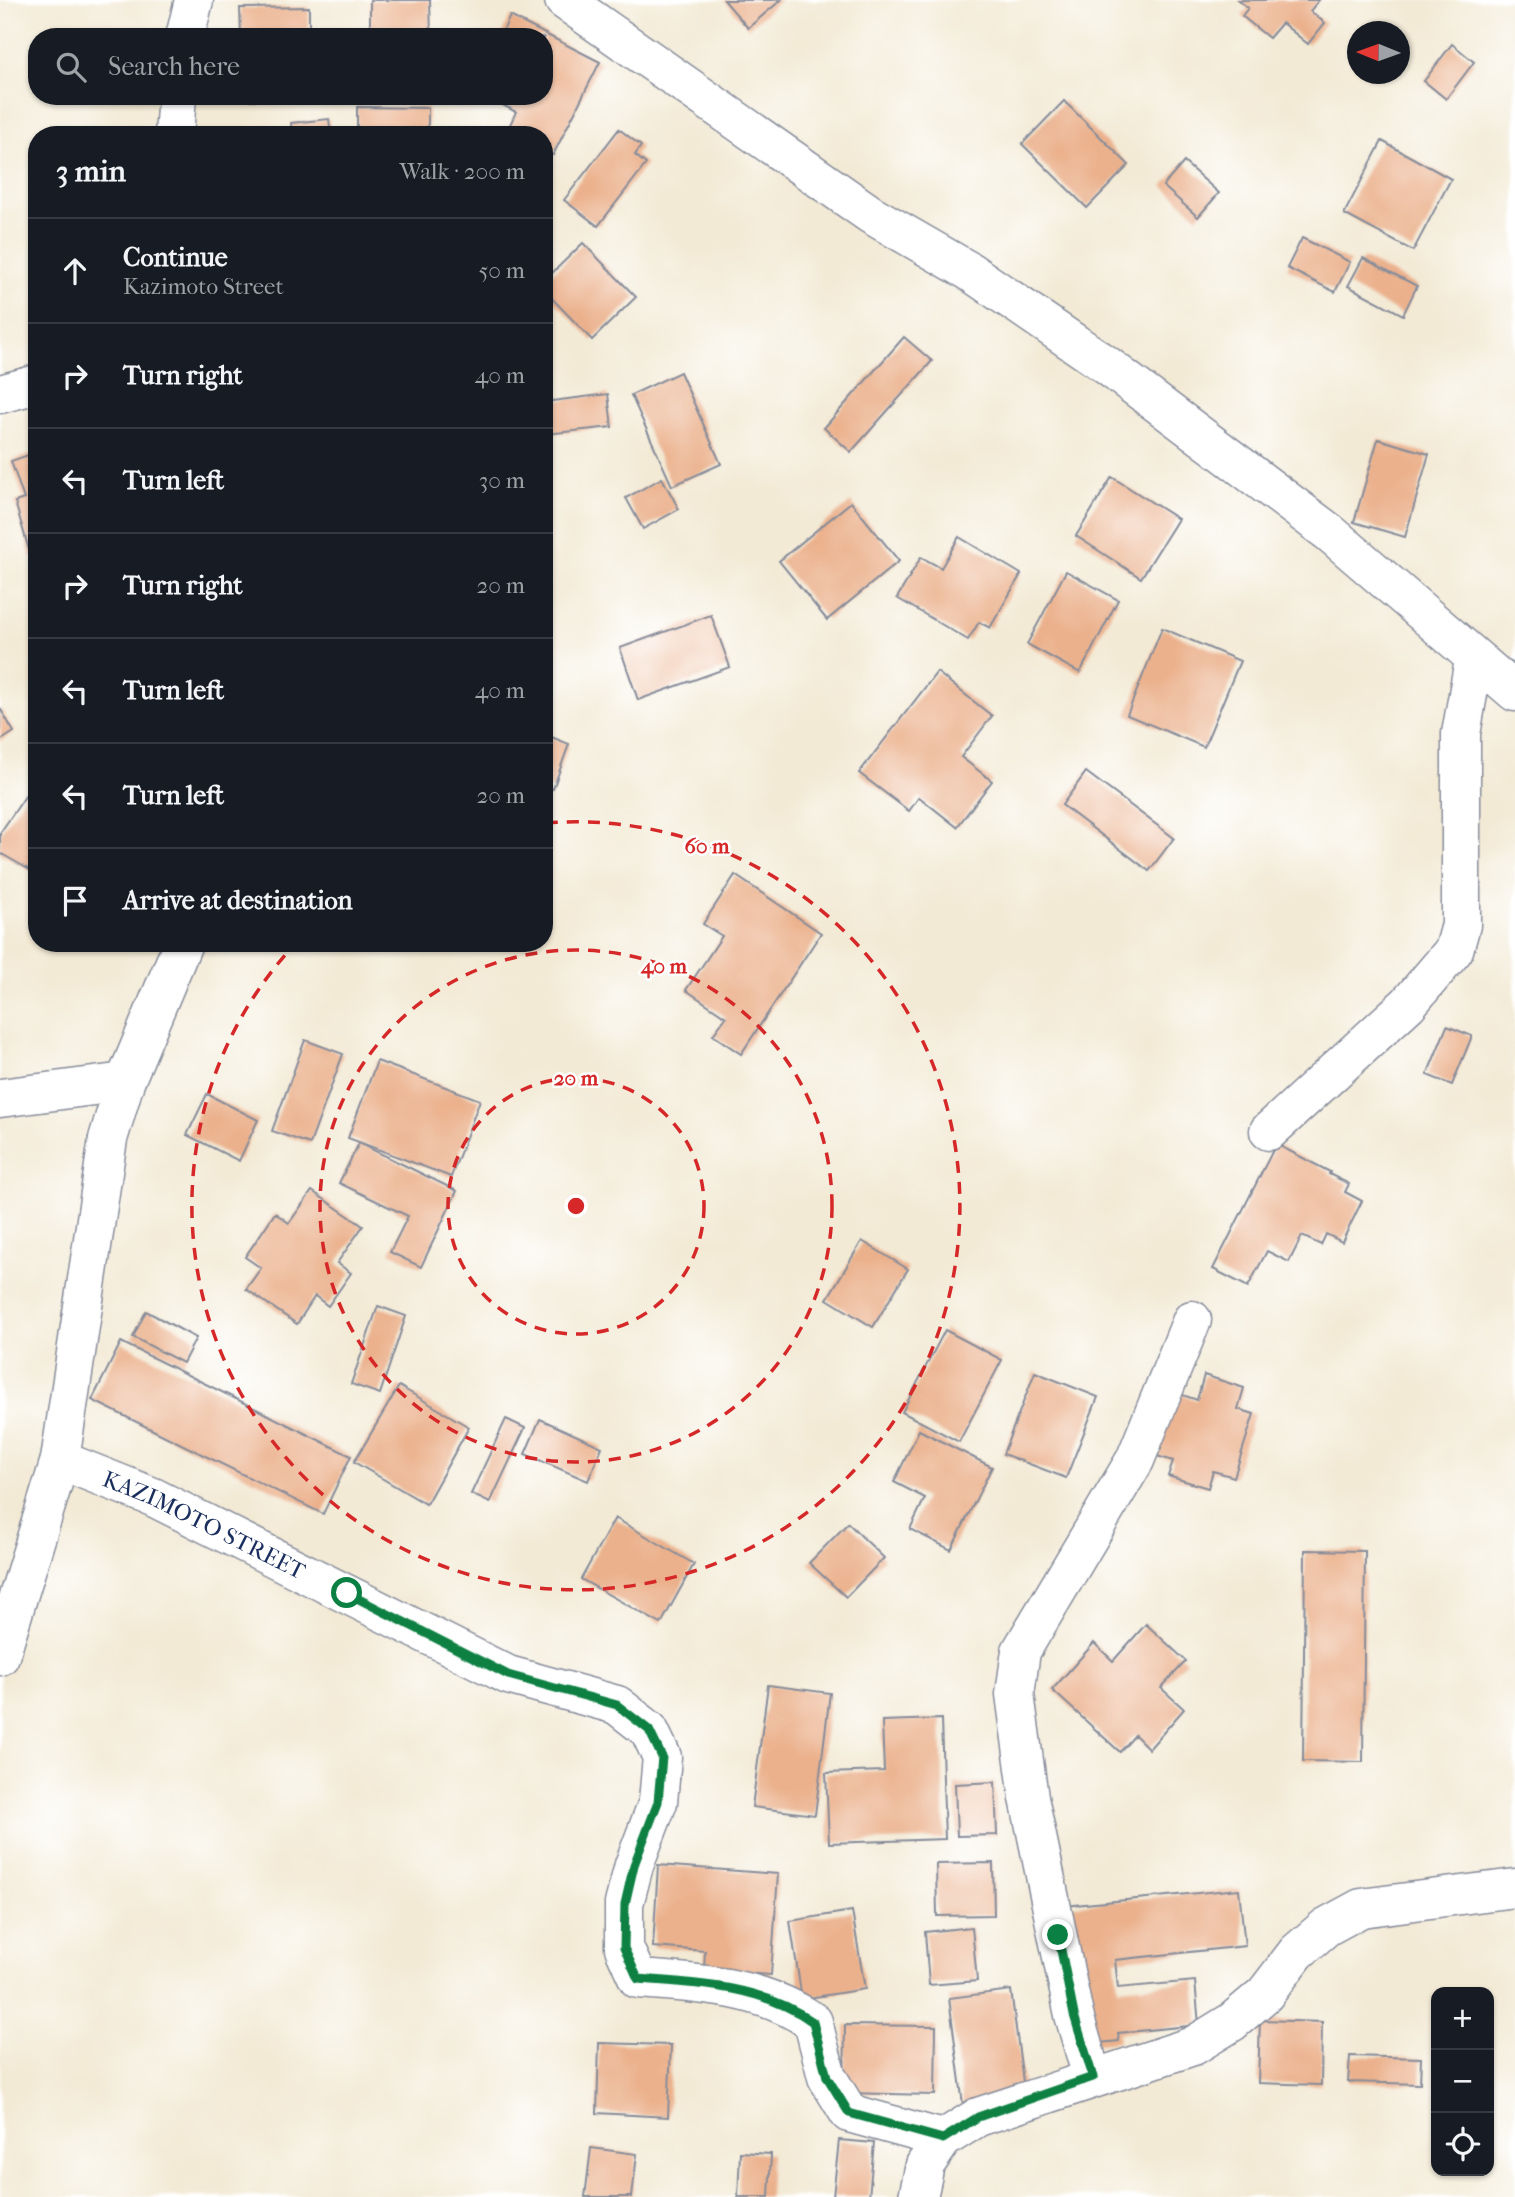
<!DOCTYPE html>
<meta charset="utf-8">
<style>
body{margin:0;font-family:"IM FELL French Canon",serif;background:#20242c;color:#f1f3f6}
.controls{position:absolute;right:21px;bottom:21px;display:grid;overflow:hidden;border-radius:14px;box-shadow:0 2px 5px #0004}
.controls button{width:63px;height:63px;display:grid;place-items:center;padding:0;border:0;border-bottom:2px solid #363941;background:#171b24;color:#f1f3f6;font:35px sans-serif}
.compass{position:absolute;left:1347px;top:21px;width:63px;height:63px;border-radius:50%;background:#171b24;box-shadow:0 2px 5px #0004;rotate:271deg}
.stop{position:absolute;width:21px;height:21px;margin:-16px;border:5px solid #0b8043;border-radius:50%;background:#fff}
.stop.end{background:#0b8043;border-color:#fff;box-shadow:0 2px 7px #0008}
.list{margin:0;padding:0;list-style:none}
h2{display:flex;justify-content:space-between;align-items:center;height:91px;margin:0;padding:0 28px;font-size:30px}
h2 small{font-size:23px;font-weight:400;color:#9ea1a6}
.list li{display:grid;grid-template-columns:46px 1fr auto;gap:21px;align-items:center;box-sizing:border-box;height:105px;padding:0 28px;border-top:2px solid #363941}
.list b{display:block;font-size:26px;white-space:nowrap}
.list p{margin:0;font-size:23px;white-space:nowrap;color:#9ea1a6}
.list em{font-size:23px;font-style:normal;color:#9ea1a6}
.icon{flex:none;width:38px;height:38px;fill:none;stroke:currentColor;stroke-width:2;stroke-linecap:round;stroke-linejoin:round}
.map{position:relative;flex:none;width:1515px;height:2197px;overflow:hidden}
.search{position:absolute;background:#171b24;box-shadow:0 2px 5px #0004;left:28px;top:28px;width:525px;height:77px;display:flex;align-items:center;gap:18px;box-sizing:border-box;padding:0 24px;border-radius:28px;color:#9ea1a6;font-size:26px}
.panel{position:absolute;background:#171b24;box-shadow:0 2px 5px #0004;left:28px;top:126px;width:525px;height:826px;border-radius:28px}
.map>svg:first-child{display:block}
</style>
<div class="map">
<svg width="1515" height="2197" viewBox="0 0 1515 2197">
<rect width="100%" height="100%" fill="#fff"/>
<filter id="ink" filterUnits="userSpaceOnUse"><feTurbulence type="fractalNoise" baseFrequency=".0143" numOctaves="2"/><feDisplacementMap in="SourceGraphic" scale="14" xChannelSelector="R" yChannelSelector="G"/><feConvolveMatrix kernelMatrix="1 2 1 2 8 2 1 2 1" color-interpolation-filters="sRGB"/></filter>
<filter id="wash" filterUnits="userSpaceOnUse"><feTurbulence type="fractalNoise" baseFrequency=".00686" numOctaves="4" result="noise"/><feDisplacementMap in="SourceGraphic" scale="28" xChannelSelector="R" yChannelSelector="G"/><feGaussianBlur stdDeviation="1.57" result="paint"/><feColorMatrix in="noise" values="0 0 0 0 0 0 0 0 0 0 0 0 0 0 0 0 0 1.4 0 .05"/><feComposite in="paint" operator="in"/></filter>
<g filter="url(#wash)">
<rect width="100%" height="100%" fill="#f3ead5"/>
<g id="blocks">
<g fill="#ebb18c">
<path d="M370 0H430L431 37H370Z"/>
<path d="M724 0H781L748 28Z"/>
<path d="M1238 0H1319L1310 11 1325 23 1308 44 1282 23 1269 38 1242 16 1248 8Z"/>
<path d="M309 7V37H241L240 8Z"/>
<path d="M510 16 600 62 553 155 544 150V135H514L507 131 516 112 486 96H544V37H500Z"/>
<path d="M1452 44 1474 62 1446 99 1424 81Z"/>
<path d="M242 96H299L300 100H242Z"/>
<path d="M1064 101 1129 165 1087 208 1022 144Z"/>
<path d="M357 107 428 108V135H357Z"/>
<path d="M329 119 331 135H292L291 123Z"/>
<path d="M619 129 641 146 635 155 646 164 598 226 564 200Z"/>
<path d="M1382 141 1451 179 1413 251 1344 214Z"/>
<path d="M1184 162 1219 193 1198 217 1163 186Z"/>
<path d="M1302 238 1350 262 1335 292 1287 268Z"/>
<path d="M583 243 636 297 592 340 544 290V281Z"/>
<path d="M1363 258 1417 286 1403 315 1348 286Z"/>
<path d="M904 337 932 361 851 452 824 428Z"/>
<path d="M680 372 721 464 672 486 631 395Z"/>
<path d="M608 394 612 427 546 434 544 402Z"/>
<path d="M1378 439 1429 454 1405 537 1354 522Z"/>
<path d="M37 452V555L31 557 15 502 24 499 11 461Z"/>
<path d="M1112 477 1178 519 1141 578 1076 536Z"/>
<path d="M662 478 679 509 643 529 626 498Z"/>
<path d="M851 502 899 561 827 620 779 561Z"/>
<path d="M959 537 1021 574 990 628 979 622 968 640 897 598 921 557 941 568Z"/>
<path d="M1066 571 1118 600 1080 673 1027 644Z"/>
<path d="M711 615 730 667 638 700 620 648Z"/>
<path d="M1162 628 1240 661 1204 747 1127 715Z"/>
<path d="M937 672 992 716 961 757 992 781 957 827 919 797 909 811 859 773Z"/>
<path d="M0 708 14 732 0 741Z"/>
<path d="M544 734 569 744 553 789 544 786Z"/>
<path d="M1086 772 1174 838 1149 871 1062 805Z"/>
<path d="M37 779V874L0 853V833Z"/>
<path d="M735 875 821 933 741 1054 713 1035 726 1017 686 990 722 936 703 924Z"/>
<path d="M1447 1026 1472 1036 1452 1085 1427 1075Z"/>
<path d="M305 1040 343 1054 310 1144 272 1131Z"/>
<path d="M377 1061 480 1100 451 1177 348 1138Z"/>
<path d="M207 1094 258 1120 239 1161 187 1135Z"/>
<path d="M359 1143 457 1191 421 1267 390 1252 408 1216 339 1183Z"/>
<path d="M1276 1144 1330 1172 1329 1174 1349 1184 1345 1192 1362 1201 1342 1242 1326 1234 1321 1245 1302 1236 1289 1262 1267 1251 1248 1287 1213 1269Z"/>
<path d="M312 1191 363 1226 337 1263 351 1273 328 1306 315 1296 297 1324 246 1289 261 1268 245 1257 275 1213 289 1223Z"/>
<path d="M862 1241 908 1269 873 1327 827 1299Z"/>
<path d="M378 1306 406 1316 380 1394 351 1384Z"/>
<path d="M146 1311 196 1338 183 1363 133 1337Z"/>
<path d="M945 1330 1002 1360 959 1442 902 1412Z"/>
<path d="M121 1342 351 1456 323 1514 92 1400Z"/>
<path d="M1035 1372 1098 1397 1066 1478 1003 1454Z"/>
<path d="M1204 1375 1244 1388 1238 1409 1254 1414 1234 1477 1213 1471 1208 1488 1168 1476 1173 1461 1157 1456 1177 1393 1197 1400Z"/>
<path d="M399 1386 469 1427 426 1504 354 1462Z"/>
<path d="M506 1419 525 1428 490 1503 471 1494Z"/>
<path d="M540 1419 602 1447 588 1481 525 1454Z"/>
<path d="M919 1430 992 1467 951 1550 910 1529 925 1498 894 1482Z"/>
<path d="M615 1518 694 1564 661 1624 581 1579Z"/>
<path d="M848 1523 884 1558 846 1597 809 1563Z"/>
<path d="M1305 1550 1365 1551 1363 1762 1303 1761Z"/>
<path d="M1146 1624 1186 1661 1161 1688 1184 1709 1149 1749 1135 1735 1120 1752 1052 1690 1094 1643 1113 1661Z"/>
<path d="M768 1685 830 1693 815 1815 752 1807Z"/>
<path d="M941 1719 945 1839 829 1843 826 1773 884 1771 882 1721Z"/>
<path d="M995 1782 997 1835 957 1836 955 1784Z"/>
<path d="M993 1863 994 1915 937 1916 936 1864Z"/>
<path d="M658 1865 778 1874 771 1975 704 1970 705 1951 653 1947Z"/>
<path d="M1239 1889 1245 1946 1115 1960 1118 1988 1195 1981 1199 2025 1118 2033 1119 2041 1079 2045 1065 1906Z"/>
<path d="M852 1911 865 1989 802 1999 790 1921Z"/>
<path d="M972 1927 977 1981 929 1985 925 1932Z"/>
<path d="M1011 1990 1025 2097 963 2105 949 1998Z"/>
<path d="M1260 2020 1322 2022 1321 2085 1258 2083Z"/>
<path d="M845 2025 936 2026 935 2095 844 2093Z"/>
<path d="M599 2043 671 2045 668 2117 597 2113Z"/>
<path d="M1350 2056 1421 2058 1420 2084 1348 2082Z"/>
<path d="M839 2140 874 2143 869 2197H833Z"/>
<path d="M591 2148 637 2154 632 2197H585Z"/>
<path d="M740 2152 771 2154 769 2197H738Z"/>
</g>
</g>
</g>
<g filter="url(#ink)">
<use href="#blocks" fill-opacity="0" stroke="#878c9a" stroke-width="2"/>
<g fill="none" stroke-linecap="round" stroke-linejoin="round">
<g stroke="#878c9a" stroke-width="41">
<g id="minor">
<path d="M564 0 870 214 969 271 1105 364 1330 533 1515 692"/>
<path d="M185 37 194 0"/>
<path d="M174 135 177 96"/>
<path d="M0 394 37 384"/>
<path d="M0 1098 125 1082"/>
<path d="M1269 1131 1408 1004 1454 950 1461 925V734L1474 660"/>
<path id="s1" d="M60 1460 153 1497 508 1675 617 1705 649 1730 662 1757 658 1802 634 1865 624 1904V1948L638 1979C698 1983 763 1986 813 2022L827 2077 849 2113 943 2139"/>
<path d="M0 1656 60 1460 108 1139 125 1082 183 943"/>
<path d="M1092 2077 1074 2015 1029 1798 1015 1694 1021 1651 1135 1460 1192 1320"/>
<path d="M918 2197 925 2165 943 2139 978 2117 1193 2046 1232 2022 1265 1994 1297 1952 1326 1927 1361 1908 1515 1888"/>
</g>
</g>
<use href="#minor" stroke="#fff" stroke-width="38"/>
</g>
</g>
<g fill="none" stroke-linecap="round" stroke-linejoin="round" filter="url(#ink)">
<path stroke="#0b8043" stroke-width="9" d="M347 1593 508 1675 617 1705 649 1730 662 1757 658 1802 634 1865 625 1904 624 1948 638 1979C698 1983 763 1986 813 2022L827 2077 849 2113 943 2139 978 2117 1093 2077 1074 2015 1058 1935"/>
</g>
<g fill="none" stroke="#d62828" stroke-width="3.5" stroke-dasharray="12 9">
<circle cx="576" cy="1206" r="128"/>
<circle cx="576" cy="1206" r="256"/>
<path d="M546 823A384 384 0 1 1 295 944"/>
</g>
<g text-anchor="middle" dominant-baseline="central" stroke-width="5" stroke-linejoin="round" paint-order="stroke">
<g font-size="23" fill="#1b2f5e" stroke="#fff">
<text stroke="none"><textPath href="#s1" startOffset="158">KAZIMOTO STREET</textPath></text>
</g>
</g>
<circle cx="576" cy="1206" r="10" fill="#d62828" stroke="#fff" stroke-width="3.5"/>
<g font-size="21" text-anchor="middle" font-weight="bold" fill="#d62828" stroke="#fff" stroke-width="5" stroke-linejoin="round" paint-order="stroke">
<text x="707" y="853">60 m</text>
<text x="664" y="973">40 m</text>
<text x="576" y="1085">20 m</text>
</g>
</svg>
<div class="controls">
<button>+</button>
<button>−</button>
<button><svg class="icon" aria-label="locate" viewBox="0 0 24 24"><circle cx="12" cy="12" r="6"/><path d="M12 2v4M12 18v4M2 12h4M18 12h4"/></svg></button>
</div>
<svg class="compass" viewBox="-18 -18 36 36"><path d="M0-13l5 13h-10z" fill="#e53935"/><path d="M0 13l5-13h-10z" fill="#9ea1a6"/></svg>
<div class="stop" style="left:347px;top:1593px"></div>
<div class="stop end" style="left:1058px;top:1935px"></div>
<div class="search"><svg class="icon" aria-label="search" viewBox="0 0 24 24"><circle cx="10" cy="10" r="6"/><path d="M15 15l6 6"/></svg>Search here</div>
<section class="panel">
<h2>3 min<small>Walk · 200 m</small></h2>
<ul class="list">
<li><svg class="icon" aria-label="ahead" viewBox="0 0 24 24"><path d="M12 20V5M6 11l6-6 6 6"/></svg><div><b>Continue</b><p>Kazimoto Street</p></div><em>50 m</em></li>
<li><svg class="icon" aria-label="right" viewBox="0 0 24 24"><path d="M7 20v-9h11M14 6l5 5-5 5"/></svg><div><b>Turn right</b></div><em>40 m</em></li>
<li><svg class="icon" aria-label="left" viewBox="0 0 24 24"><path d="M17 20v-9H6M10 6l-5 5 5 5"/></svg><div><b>Turn left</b></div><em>30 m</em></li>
<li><svg class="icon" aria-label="right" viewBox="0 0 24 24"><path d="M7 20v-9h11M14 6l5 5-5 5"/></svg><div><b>Turn right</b></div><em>20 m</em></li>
<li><svg class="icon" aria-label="left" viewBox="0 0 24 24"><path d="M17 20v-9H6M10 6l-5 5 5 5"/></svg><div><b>Turn left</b></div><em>40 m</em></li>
<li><svg class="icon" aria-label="left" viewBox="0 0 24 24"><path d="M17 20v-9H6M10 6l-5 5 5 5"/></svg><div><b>Turn left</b></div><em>20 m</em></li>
<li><svg class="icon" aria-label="arrive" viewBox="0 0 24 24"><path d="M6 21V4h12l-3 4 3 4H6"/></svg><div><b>Arrive at destination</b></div></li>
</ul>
</section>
</div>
